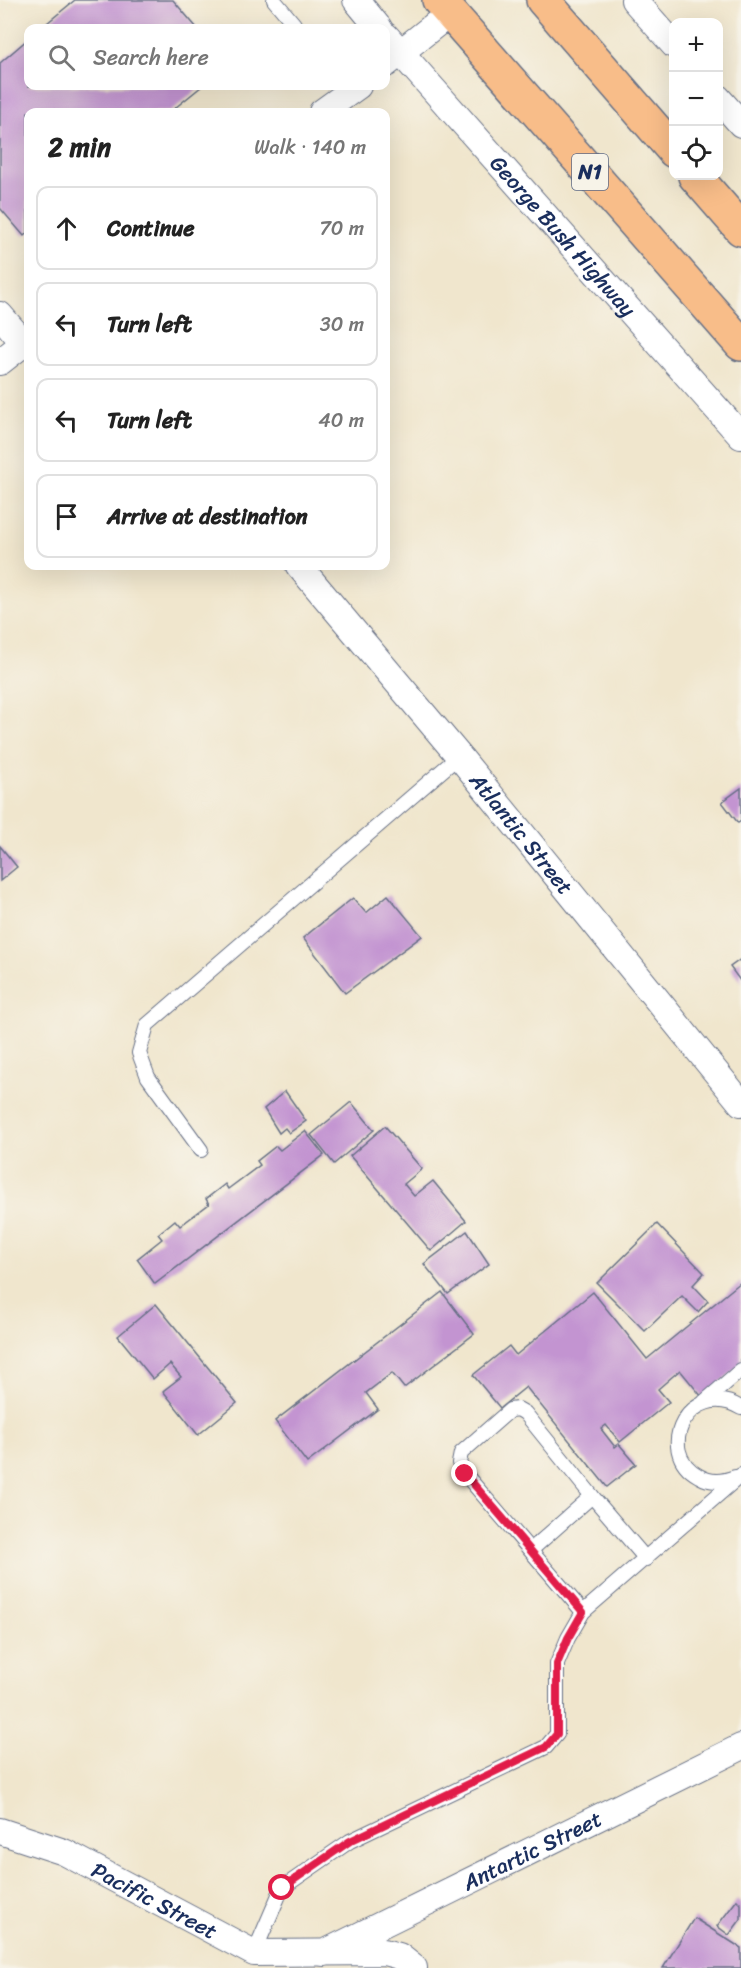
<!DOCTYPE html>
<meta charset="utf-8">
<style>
body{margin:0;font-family:Sriracha,sans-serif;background:#f2f2f2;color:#222}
.controls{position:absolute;right:18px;top:18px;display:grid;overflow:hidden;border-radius:12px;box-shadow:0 6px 24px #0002}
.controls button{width:54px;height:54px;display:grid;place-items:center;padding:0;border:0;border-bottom:2px solid #e0e0e0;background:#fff;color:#222;font:30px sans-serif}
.stop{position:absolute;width:18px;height:18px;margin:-14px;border:4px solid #e11d48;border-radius:50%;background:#fff}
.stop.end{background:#e11d48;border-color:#fff;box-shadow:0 2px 6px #0008}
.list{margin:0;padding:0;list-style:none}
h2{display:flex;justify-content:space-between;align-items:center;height:78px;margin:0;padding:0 24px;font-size:26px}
h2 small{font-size:20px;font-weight:400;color:#767676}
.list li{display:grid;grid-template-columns:39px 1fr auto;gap:18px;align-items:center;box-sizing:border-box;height:84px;margin:0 12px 12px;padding:0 12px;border:2px solid #e0e0e0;border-radius:12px}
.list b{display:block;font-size:22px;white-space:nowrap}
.list em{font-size:20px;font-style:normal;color:#767676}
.icon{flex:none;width:33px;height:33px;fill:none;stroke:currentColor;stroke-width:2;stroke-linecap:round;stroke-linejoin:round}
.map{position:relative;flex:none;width:741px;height:1968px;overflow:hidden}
.search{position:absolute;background:#fff;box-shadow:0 6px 24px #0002;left:24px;top:24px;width:366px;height:66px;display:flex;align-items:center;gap:15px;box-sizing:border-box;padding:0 21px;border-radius:12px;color:#767676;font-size:22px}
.panel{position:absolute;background:#fff;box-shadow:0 6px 24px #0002;left:24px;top:108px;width:366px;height:462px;border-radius:12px}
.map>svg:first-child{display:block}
</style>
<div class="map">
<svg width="741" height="1968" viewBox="0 0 741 1968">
<rect width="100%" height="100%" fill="#f7f3e8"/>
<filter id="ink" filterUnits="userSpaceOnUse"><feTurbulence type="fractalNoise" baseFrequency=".0167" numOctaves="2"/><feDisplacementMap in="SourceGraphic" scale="12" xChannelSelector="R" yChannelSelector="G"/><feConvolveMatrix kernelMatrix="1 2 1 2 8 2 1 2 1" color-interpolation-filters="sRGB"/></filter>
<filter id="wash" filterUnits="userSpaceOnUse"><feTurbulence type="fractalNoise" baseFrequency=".008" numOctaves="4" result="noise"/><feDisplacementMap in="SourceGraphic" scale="24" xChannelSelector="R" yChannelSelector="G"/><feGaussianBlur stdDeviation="1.35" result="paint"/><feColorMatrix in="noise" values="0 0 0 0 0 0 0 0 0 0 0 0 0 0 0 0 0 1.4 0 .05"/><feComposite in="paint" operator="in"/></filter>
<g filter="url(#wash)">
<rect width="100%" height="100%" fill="#f0e6cd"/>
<g id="blocks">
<g fill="#c394d1">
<path d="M75 0H173L197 28H41Z"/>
<path d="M28 39V86H202L170 112H28V232L24 236 0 208V63Z"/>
<path d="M741 788V821L738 823 722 802Z"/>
<path d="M0 846 17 867 0 881Z"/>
<path d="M388 895 422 936 345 993 303 938 353 898 366 913Z"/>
<path d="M741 959V982L730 967Z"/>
<path d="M285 1091 306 1121 289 1133 285 1128 279 1133 264 1109Z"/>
<path d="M351 1102 374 1130 334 1164 311 1135Z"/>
<path d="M385 1126 422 1169 404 1184 414 1196 433 1181 466 1221 431 1251 350 1156Z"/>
<path d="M305 1131 324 1155 155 1284 137 1259 162 1239 158 1234 175 1220 180 1226 209 1204 206 1199 225 1184 228 1189 260 1165 257 1161 276 1146 280 1150Z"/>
<path d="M657 1224 704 1273 693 1285 708 1301 698 1312 682 1296 645 1331 597 1283Z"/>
<path d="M467 1231 489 1264 448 1294 424 1264Z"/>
<path d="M741 1282V1365L702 1397 680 1370 658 1389 669 1402 620 1442 606 1425 601 1429 615 1447 619 1444 636 1464 607 1487 526 1387 500 1408 473 1375 509 1346 516 1355 593 1292 647 1359Z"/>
<path d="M442 1292 474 1334 404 1388 392 1373 366 1393 378 1409 307 1463 275 1421Z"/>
<path d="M156 1304 237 1403 198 1435 163 1391 181 1377 170 1364 153 1379 118 1336Z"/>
<path d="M737 1900 741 1904V1919L729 1935 717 1926Z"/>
<path d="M694 1918 741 1948V1968H663Z"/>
</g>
</g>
</g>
<g filter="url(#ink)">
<use href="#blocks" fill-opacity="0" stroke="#666f85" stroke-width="1.5"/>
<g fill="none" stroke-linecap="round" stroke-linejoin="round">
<g stroke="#666f85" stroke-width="16">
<g id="service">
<path d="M274 0 294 24"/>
<path d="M201 1150 148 1077 139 1053 147 1025 459 756"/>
<path d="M704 1402 741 1370"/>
<path d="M735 1477C722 1482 711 1483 699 1476 652 1451 691 1378 741 1408"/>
<path d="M531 1550 592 1496"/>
<path d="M583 1612 465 1474 459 1463 461 1453 510 1410 518 1409 525 1413 592 1496 646 1559"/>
<path d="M254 1953 282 1888 350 1841 546 1747 557 1734V1664L568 1638 583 1612 741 1475"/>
</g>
</g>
<g stroke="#666f85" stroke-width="28">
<g id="minor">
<path d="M356 0 379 28"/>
<path d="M634 0 674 45"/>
<path id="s1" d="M386 36 741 436"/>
<path d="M386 64 450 13"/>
<path d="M718 98 741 124"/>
<path d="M322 112 358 86"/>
<path d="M0 315 24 343"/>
<path d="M0 362 28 340"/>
<path id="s2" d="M299 566 459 756 741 1103"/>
<path id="s3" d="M0 1831 64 1852 254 1953 384 1952 399 1956 414 1968"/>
<path id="s4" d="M324 1953 741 1747"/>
</g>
</g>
<g stroke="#666f85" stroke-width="36">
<g id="trunk">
<path d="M439 0 741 344"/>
<path d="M543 0 674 151"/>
<path d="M695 176 741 229"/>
</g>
</g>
<use href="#service" stroke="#fff" stroke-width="14"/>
<use href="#minor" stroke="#fff" stroke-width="26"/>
<use href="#trunk" stroke="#f8bd89" stroke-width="33"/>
</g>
</g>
<g fill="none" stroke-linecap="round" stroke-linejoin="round" filter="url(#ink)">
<path stroke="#e11d48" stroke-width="8" d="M282 1888 350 1841 546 1747 557 1734V1664L568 1638 583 1612 465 1474"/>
</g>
<g text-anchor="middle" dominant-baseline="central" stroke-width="6" stroke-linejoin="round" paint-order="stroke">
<rect fill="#f7f3e8" stroke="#5d6a87" stroke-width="1.5" x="572" y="154" width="36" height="36" rx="4.5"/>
<g font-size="21" font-weight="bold" fill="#1b2f5e">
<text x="590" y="172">N1</text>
</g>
<g font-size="22" fill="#1b2f5e" stroke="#f7f3e8">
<text stroke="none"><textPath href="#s1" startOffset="267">George Bush Highway</textPath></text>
<text stroke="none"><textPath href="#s2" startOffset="348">Atlantic Street</textPath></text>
<text stroke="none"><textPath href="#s4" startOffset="232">Antartic Street</textPath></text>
<text stroke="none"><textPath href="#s3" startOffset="170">Pacific Street</textPath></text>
</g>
</g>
</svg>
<div class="controls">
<button>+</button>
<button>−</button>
<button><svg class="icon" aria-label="locate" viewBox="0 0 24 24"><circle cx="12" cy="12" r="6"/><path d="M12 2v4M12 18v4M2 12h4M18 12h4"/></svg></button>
</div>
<div class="stop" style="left:282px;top:1888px"></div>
<div class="stop end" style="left:465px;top:1474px"></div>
<div class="search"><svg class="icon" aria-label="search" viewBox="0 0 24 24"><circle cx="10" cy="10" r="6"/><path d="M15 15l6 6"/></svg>Search here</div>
<section class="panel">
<h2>2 min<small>Walk · 140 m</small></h2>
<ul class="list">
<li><svg class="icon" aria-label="ahead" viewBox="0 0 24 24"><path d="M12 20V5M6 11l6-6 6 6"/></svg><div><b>Continue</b></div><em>70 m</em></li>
<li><svg class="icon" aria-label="left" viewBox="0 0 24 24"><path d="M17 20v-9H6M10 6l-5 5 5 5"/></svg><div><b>Turn left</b></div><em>30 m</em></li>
<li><svg class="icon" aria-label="left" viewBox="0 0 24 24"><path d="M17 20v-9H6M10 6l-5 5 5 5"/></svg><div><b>Turn left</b></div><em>40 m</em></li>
<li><svg class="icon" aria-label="arrive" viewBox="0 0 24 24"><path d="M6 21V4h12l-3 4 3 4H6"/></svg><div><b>Arrive at destination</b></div></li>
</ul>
</section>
</div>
